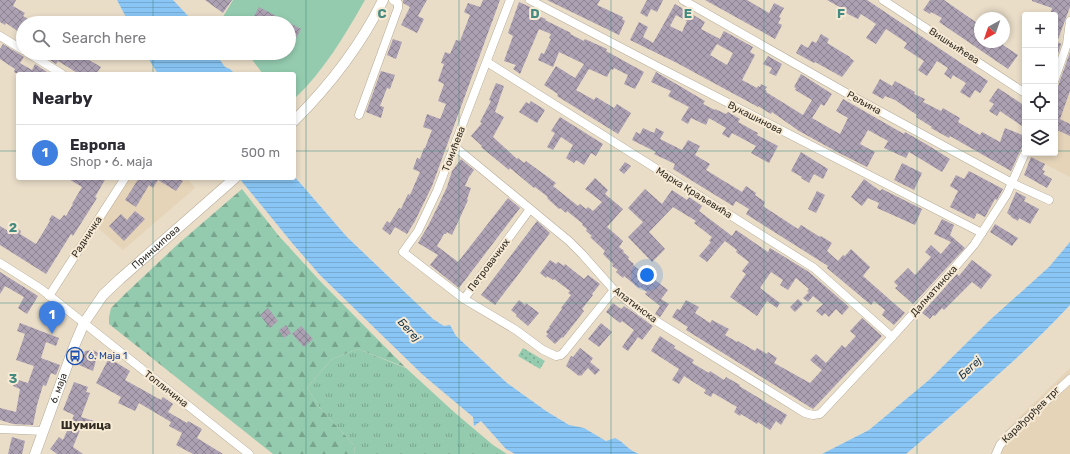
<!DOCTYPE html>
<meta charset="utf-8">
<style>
body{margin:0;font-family:Rubik,sans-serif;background:#f2f2f3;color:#2b2b33}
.controls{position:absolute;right:12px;top:12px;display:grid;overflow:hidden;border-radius:4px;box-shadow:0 2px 6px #0003}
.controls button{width:36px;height:36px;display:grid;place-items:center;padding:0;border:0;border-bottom:1px solid #e1e1e2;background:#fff;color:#2b2b33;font:20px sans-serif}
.compass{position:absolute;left:974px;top:12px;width:36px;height:36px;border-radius:50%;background:#fff;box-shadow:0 2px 6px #0003;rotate:220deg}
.you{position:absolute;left:647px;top:275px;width:14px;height:14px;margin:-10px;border:3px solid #fff;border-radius:50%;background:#1a73e8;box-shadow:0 0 0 6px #1a73e833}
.badge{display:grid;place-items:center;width:26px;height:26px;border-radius:50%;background:#d93025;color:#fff;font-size:13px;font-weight:700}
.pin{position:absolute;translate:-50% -33px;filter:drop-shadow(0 1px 2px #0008)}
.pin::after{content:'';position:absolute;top:21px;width:14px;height:12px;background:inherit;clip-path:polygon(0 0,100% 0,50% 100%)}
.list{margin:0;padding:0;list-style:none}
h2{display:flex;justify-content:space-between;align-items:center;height:52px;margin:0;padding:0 16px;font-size:17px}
h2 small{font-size:13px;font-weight:400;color:#7c7c81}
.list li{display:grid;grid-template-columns:26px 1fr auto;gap:12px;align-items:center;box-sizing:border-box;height:56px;padding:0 16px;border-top:1px solid #e1e1e2}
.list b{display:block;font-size:15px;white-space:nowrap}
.list p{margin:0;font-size:13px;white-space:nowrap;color:#7c7c81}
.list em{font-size:13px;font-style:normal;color:#7c7c81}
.icon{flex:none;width:22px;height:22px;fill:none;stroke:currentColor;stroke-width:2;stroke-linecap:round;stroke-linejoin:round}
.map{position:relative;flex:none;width:1070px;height:454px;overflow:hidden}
.search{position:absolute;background:#fff;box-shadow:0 2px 6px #0003;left:16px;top:16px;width:280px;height:44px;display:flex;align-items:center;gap:10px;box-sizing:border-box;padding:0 14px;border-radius:22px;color:#7c7c81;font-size:15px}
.panel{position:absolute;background:#fff;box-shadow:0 2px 6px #0003;left:16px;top:72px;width:280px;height:108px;border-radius:4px}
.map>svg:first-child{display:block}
</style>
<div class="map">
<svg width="1070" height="454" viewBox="0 0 1070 454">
<defs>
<pattern id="grass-tufts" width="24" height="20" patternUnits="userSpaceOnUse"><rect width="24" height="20" fill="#94cbaf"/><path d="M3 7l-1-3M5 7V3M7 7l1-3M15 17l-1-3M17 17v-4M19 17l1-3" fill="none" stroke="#79a58e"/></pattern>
<pattern id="forest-firs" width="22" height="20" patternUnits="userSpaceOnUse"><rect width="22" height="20" fill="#94cbaf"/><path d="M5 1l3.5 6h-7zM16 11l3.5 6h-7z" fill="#79a58e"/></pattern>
<pattern id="park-dots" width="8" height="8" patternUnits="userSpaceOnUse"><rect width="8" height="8" fill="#94cbaf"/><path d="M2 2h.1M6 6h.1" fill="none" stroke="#79a58e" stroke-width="1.8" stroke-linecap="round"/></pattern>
<pattern id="water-rules" width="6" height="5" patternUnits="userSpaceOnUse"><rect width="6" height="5" fill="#89c6f5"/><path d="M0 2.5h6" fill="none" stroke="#77aad2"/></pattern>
<pattern id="building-cross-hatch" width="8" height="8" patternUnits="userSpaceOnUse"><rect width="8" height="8" fill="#aca0b3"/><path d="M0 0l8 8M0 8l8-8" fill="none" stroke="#8d8391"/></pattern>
</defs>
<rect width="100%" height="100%" fill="#e9ddc8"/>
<g fill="#e5d4b8">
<path d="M1070 54V177L1031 157 1033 153H1055V95Z"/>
<path d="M129 178H187L195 188 123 250 98 228Z"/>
<path d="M1070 368V454H1001L1005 431Z"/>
</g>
<path fill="url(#grass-tufts)" d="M358 349 406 368 454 412 493 445 507 454H355L354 445 320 408 307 388 332 359Z"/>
<path fill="url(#forest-firs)" d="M242 189 278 235 320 281 405 367 358 349 332 359 307 388 320 408 354 445 355 454H273L109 324V317L111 308 126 293 178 244Z"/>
<path fill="url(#park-dots)" d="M523 348 545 361 540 369 518 356Z"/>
<path fill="#94cbaf" d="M233 0H365C345 35 324 71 294 99V74H263L247 53H289V23H223L221 20Z"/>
<g fill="url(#water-rules)">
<path d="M117 0H173L191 19 193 23H129Z"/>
<path d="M145 53H215L225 67 230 69 235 74H158Z"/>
<path d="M294 176 347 237 433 319 444 326 450 325 456 336 507 383 546 411 569 425 584 428 606 441 615 438C624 442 629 451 639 454H515L506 449 481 421 474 426 473 417 423 375 320 275 293 244 239 178H294Z"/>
<path d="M1070 242V305C1020 359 962 406 906 454H822L869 430 929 380 990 320 1049 267Z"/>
</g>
<g fill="url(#building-cross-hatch)" fill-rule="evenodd">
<path d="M0 0H16L13 6 25 13 23 16 34 23H23V35L6 23 5 25 0 22Z"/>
<path d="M205 0H232L223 13Z"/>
<path d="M403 0H427L418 16 424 19 417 33 401 25 410 7 403 3Z"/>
<path d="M483 0H500L432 186 415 221 407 234 395 227 390 235 382 229 387 221 390 223 399 208 401 209 408 194 410 195 420 172 413 169 417 158 420 159 424 148H425L432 130 423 127 427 114 440 119 446 104 438 101 444 84 438 81 444 64 441 63 445 52 450 54 456 40 460 41 470 15 464 12 468 3 480 7Z"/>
<path d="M547 0H600L597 5 623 17 622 19 625 21 619 35Z"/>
<path d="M647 0H663L657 12 651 9 647 17 640 13Z"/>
<path d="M705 0H747L769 13 774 3 784 8 779 17 781 18 778 23 782 25 775 39Z"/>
<path d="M827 0H867L988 81 980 93 975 90 970 98 960 92 966 83 953 75 951 79 944 74 948 68 937 61 927 76 918 70 924 61 904 48 907 43 886 29 876 44 866 38 876 24 861 14 858 19 846 13 847 11Z"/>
<path d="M930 0H944L980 25V42H1004L1003 45 1018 55 1008 69 939 22 942 18 931 12 930 14 923 10Z"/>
<path d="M1032 0H1070V7L1057 42 1061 44 1057 57H1055V15H1050L1052 8 1032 1Z"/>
<path d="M519 2 537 10 535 15 546 19 545 20 571 33 570 34 584 41 585 39 607 49 606 51 644 72 635 89 624 84 628 75 614 68 613 70 611 69 607 77 589 69 576 90 594 100 596 97 614 108 617 104 631 113 618 134 557 96 558 94 544 85 556 66 575 78 584 64 559 52 553 67 538 60 541 53 544 54 551 39 549 38 551 34 539 29 520 74 513 69 516 65 504 61 513 36 508 33Z"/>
<path d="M675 4 705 22 701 29 720 39 710 55 727 65 733 53 717 44 724 31 753 47 750 52 755 55 742 80 757 88 758 86 760 87 761 84 767 87 765 90 767 91 766 92 803 115 812 100 795 90 796 88 794 87 801 74 832 94 824 106 821 104 812 118 840 134 848 118 836 111 843 99 904 134 905 132 926 144 950 159 942 172 909 152 906 158 884 148 888 141 868 130 860 144 875 152 867 167 839 153 799 131 772 112 771 114 758 106V107L677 63 630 40 639 22 648 27 643 37 653 43ZM676 15 687 21 682 32 670 26Z"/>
<path d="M259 7 301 29 294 42 289 39V23H261L253 18Z"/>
<path d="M821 34 829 39 827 43 850 57V58L854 61 842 77 815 62 814 63 796 53 801 44 808 48 812 41 816 43Z"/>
<path d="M393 39 402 42 396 59 387 55Z"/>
<path d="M3 44 24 57 20 63 32 70 35 64 50 74H18L14 72 15 69 0 59V49Z"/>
<path d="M1070 52V91L1060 119 1070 124V136L1055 129V95Z"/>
<path d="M46 53H80L85 56 84 57 101 67 96 74H79L58 61 56 64 44 56Z"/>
<path d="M768 56 782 64 776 76 769 73 772 68 763 64Z"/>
<path d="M381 71 395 75 390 89 387 88 380 106 384 107 381 118 366 112Z"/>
<path d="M656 72 705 101 703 104 715 110V109L726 114 728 112 740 119 738 122 758 133 757 135 778 146 769 163 751 153 756 146 732 133 729 138 722 134 726 128 709 118 706 125 691 118 688 124 681 120 689 107 668 96 671 91 651 82Z"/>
<path d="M880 79 892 86 895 81 915 92 914 94 925 99 923 102 941 111 943 108 960 118 958 122 980 135 982 132 1000 142 1005 128 1025 136V140L1011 171 950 136 949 138 931 128 932 127 916 117 917 115 895 100 885 96 883 99 872 93Z"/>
<path d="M496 83 504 86 495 112 504 117 493 137 517 159 518 158 524 163 526 161 556 183 553 186 578 206 580 204 586 209 588 207 593 211 602 202 585 189 595 178 608 190 605 194 623 209 607 227 623 241 619 247 624 251 623 252 629 257 628 259 634 264 633 265 648 277H651L668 290 661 299 669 304 660 317 655 314 660 306 645 294 647 292 640 287 639 288 624 276 623 278 616 272 618 270 612 266 613 264 603 254 605 251 590 237 592 236 586 231 587 229 582 225 583 224 567 211 566 213 560 208 559 209 547 198 548 197 535 187 534 188 510 168 509 170 481 147 482 146 471 136 482 123 480 122 491 101 489 100Z"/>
<path d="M998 88 1025 106V128L1000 111 997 116 989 111 994 104 989 101Z"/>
<path d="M531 101 545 110 537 123 519 112 526 102 529 104Z"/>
<path d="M560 117 603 144 596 156 591 153 584 165 576 160 574 163 566 158 573 145 561 137 553 150 547 147 555 133 551 131Z"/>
<path d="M643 128 654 133 656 128 664 132 660 139 682 150 688 140 700 146 695 155 710 164 706 170 742 192 746 186 756 193 755 195 765 202 763 206 798 229 801 225 820 237 821 236 832 243 827 251 838 261 843 255 845 256 851 249 870 267 863 276 905 313 894 325 882 315 885 310 874 301 871 305 827 268 828 266 746 214 749 209 736 201 733 206 673 169 675 164 654 154 656 152 632 140 636 132 640 134Z"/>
<path d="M801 152 828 169 823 179 814 174 809 183 801 178 802 177 791 171Z"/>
<path d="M1031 157 1045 164 1042 170 1045 171 1043 174 1052 179 1047 188 1024 175Z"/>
<path d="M461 159 474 170 469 177 465 186 471 188 467 199 468 200 452 235 447 232 446 234H444L437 246 458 262 508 198 520 208 459 288 430 265 438 255 418 243 428 226 438 206 447 187 452 171Z"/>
<path d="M625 162 631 166 624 174 619 170Z"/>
<path d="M902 163 922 173 914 190 894 180Z"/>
<path d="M969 171 1003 189 997 200 995 199 985 217 977 213 974 219 950 207 958 191 950 186 956 175 964 179Z"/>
<path d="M67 178H106L95 197 97 198 73 236 71 234 46 274 0 245V226L11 233 15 227 21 231 20 234 36 244 50 221 49 220 52 215 60 220 64 215 66 216 73 204H72L82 187Z"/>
<path d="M139 178H178L183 181 176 191 158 180 153 188 149 185 136 207 125 200Z"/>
<path d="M864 179 880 191 882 189 922 209 915 225 877 208 879 203 868 198 862 206 851 197Z"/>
<path d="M645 189 662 204 672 190 687 200 689 197 702 206 699 211 732 236 736 230 768 252 770 248 809 272 849 307 842 315 836 309 829 317 825 313 822 316 816 311 823 304 813 296 808 302 803 298 809 292 807 291 809 289 796 278 788 290 780 285 783 280 771 272 760 288 780 303 777 308 767 301 757 316 730 297 746 274 742 271 749 262 736 252 737 250 725 241 707 262 699 256 711 242 709 241 712 237 694 223 696 221 673 207 649 232 665 249 652 262 628 237 643 222 628 208Z"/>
<path d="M817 191 825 195 816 213 808 209Z"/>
<path d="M1016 192 1026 197 1024 201 1039 209 1030 224 1019 218 1018 221 1011 217V216L1007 213Z"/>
<path d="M135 211 145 219 124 241 109 226 121 214 127 220Z"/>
<path d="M942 219 954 225 950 235 965 248 913 304 895 288 898 286 894 282 908 268 915 275 931 257 925 252 931 245 941 254 951 242 934 234Z"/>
<path d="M537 221 550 233 495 305 481 295Z"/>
<path d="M995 224 1018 238 1012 246 990 232Z"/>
<path d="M550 260 556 264 558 262 564 266 565 264 584 279 588 275 600 284 592 294 593 295 582 309 584 311 563 338 562 337 555 344 546 336 548 334 546 332 550 327H549L562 309 561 308 571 295 568 293 570 291 554 279 553 280 547 276 546 278 540 273Z"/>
<path d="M972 260 992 275 981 289 972 282 944 310 942 308 935 316 933 315 930 319 922 313 957 274 959 276Z"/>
<path d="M0 272 38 296 27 314 18 308 24 297 5 286 0 294Z"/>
<path d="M798 299 803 304 795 312 790 307Z"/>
<path d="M519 300 525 305 526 303 539 313 528 326 516 316 517 315 511 310Z"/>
<path d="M686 300 699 307 695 313 710 323 712 320 729 329 725 335 737 342 738 341 755 351 757 348 767 354 768 352 777 358 774 363 810 383 822 370 810 360 816 354 826 363 842 345 845 348 856 336 850 331 862 318 882 336 813 409 686 330 688 327 672 317 677 309 680 310Z"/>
<path d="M613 303 621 309 624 306 653 326 642 340 638 337 628 351 622 347 634 330 622 321 620 323 606 312Z"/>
<path d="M268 308 278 321 270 328 260 315Z"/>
<path d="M20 323 59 338 56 346 46 342 41 358 60 365 56 375 51 373 46 386 43 385 37 405 33 425 13 424 0 420V408L16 412 20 389 13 386 15 379 28 383 34 366 16 360 25 334 17 331Z"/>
<path d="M601 323 612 332 599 347 588 339Z"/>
<path d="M286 325 291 333 284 338 279 330Z"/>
<path d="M301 326 313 339 304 347 292 334Z"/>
<path d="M660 336 675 346 674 348 694 360 692 363 709 373 710 371 724 380 726 377 740 385 739 386 787 415 781 425 776 421 770 430 758 422 757 424 741 414 740 416 734 412 737 407 713 393 711 397 704 393 706 390 684 376 679 384 672 380 679 369 651 351Z"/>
<path d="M580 348 593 358 590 362 600 370 595 375 588 368 581 376 580 375 579 376 566 366 571 356 573 357Z"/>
<path d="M93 350 98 353 93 371 79 365 85 351Z"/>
<path d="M109 358 130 371 125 380 161 400 163 397 173 404 168 412 187 423 188 421 202 429 197 438 223 454H193L176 445 182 433 169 426 171 422 139 403 135 411 118 403 121 397 96 383Z"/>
<path d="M74 382 88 387 86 392 90 393 81 417 94 421 91 429 82 425 73 447 83 454H57L50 449 59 437 63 440 74 415 63 410Z"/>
<path d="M12 437 25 441 22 454H8Z"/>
</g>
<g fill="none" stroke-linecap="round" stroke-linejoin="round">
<g stroke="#b6aa96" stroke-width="9">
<g id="minor">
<path d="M510 0 437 191 418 231 403 252 464 299 516 330 543 350 556 356 561 355 564 352 614 290"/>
<path d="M530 0 662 69 982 233"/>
<path d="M683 0 848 94 1012 183 1049 200"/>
<path d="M883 0 1025 93"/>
<path d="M0 36 23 50"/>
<path d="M28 53 62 74"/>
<path d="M487 62 814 268 892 337"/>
<path d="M1055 79 1067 44 1070 21"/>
<path d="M359 115 398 8V3L393 0"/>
<path d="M455 147 569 241 582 254 614 290 640 311 805 413 813 415 820 414 892 337 955 267 974 245 1007 194 1025 153"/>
<path d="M0 263 41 289 249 454"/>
<path d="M49 296 125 178"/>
<path d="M464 299 530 209"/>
<path d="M0 429 43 431"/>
<path d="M996 454 1000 445 1008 436 1070 379"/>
</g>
</g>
<g stroke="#b6aa96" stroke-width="11">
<g id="tertiary">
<path d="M294 121C329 86 361 45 383 0"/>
<path id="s1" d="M35 454 75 344 84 323 103 295 120 279 235 178"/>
</g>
</g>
<use href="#minor" stroke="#fff" stroke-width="8"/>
<use href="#tertiary" stroke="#fff" stroke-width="10"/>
</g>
<path fill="none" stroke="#458a81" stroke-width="1" stroke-opacity="0.55" d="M153 0V23M306 0V454M459 0V454M611 0V454M764 0V454M917 0V454M153 53V74M0 151H18M294 151H1025M1055 151H1070M153 178V454M0 303H1070"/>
<defs>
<g id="bus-ring" transform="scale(0.9)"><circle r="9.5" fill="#f7ead5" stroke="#1a4fb4" stroke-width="1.5"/><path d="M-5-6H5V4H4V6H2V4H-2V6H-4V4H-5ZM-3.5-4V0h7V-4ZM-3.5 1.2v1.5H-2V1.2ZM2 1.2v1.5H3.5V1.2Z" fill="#1a4fb4"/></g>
</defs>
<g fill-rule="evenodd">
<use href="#bus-ring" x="75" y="356"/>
</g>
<g text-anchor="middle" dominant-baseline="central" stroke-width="4" stroke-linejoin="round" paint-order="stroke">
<g font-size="10" fill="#322d25" stroke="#f7ead5">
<text transform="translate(954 46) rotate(33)">Вишњићева</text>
<text transform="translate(864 103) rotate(29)">Рељина</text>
<text transform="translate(755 118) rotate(27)">Вукашинова</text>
<text transform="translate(454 149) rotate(-69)">Томићева</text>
<text transform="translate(694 193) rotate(32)">Марка Краљевића</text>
<text transform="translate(87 237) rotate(-57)">Радничка</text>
<text stroke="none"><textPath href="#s1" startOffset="245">Принципова</textPath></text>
<text transform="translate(489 265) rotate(-53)">Петровачких</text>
<text transform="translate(934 291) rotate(-48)">Далматинска</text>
<text transform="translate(635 305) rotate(37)">Апатинска</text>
<text stroke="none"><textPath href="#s1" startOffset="70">6. маја</textPath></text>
<text transform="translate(166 389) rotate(38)">Топличина</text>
<text transform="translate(1031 415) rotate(-44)">Карађорђев трг</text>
</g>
<g font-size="10" fill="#164399" stroke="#f7ead5" text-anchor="start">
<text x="88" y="356">6. Маја 1</text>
</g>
<g font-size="11" font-style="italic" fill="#0f3149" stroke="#f7ead5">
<text transform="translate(409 330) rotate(47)">Бегеј</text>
<text transform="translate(970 368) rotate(-44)">Бегеј</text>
</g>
<g font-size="12" font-weight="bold" fill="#322d25" stroke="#f7ead5">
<text x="86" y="425">Шумица</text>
</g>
</g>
<g font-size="13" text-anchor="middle" font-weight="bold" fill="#458a81" stroke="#f7ead5" stroke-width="4" stroke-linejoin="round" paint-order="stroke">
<text x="382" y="18">C</text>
<text x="535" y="18">D</text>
<text x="688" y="18">E</text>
<text x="841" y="18">F</text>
<text x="13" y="232">2</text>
<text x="13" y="383">3</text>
</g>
</svg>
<div class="controls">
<button>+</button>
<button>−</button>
<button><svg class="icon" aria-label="locate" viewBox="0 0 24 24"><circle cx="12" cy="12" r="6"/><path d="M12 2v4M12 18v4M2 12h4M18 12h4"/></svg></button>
<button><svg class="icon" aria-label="layers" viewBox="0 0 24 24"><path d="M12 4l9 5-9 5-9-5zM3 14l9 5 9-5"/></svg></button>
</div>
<svg class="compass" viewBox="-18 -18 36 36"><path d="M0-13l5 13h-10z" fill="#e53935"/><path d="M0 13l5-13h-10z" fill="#7c7c81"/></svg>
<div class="you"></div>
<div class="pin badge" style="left:52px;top:334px;background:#3f7fe0">1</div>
<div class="search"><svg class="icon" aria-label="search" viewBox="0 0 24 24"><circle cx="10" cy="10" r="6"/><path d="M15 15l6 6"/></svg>Search here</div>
<section class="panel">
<h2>Nearby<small></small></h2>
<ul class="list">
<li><span class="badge" style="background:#3f7fe0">1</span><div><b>Европа</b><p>Shop · 6. маја</p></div><em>500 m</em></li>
</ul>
</section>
</div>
